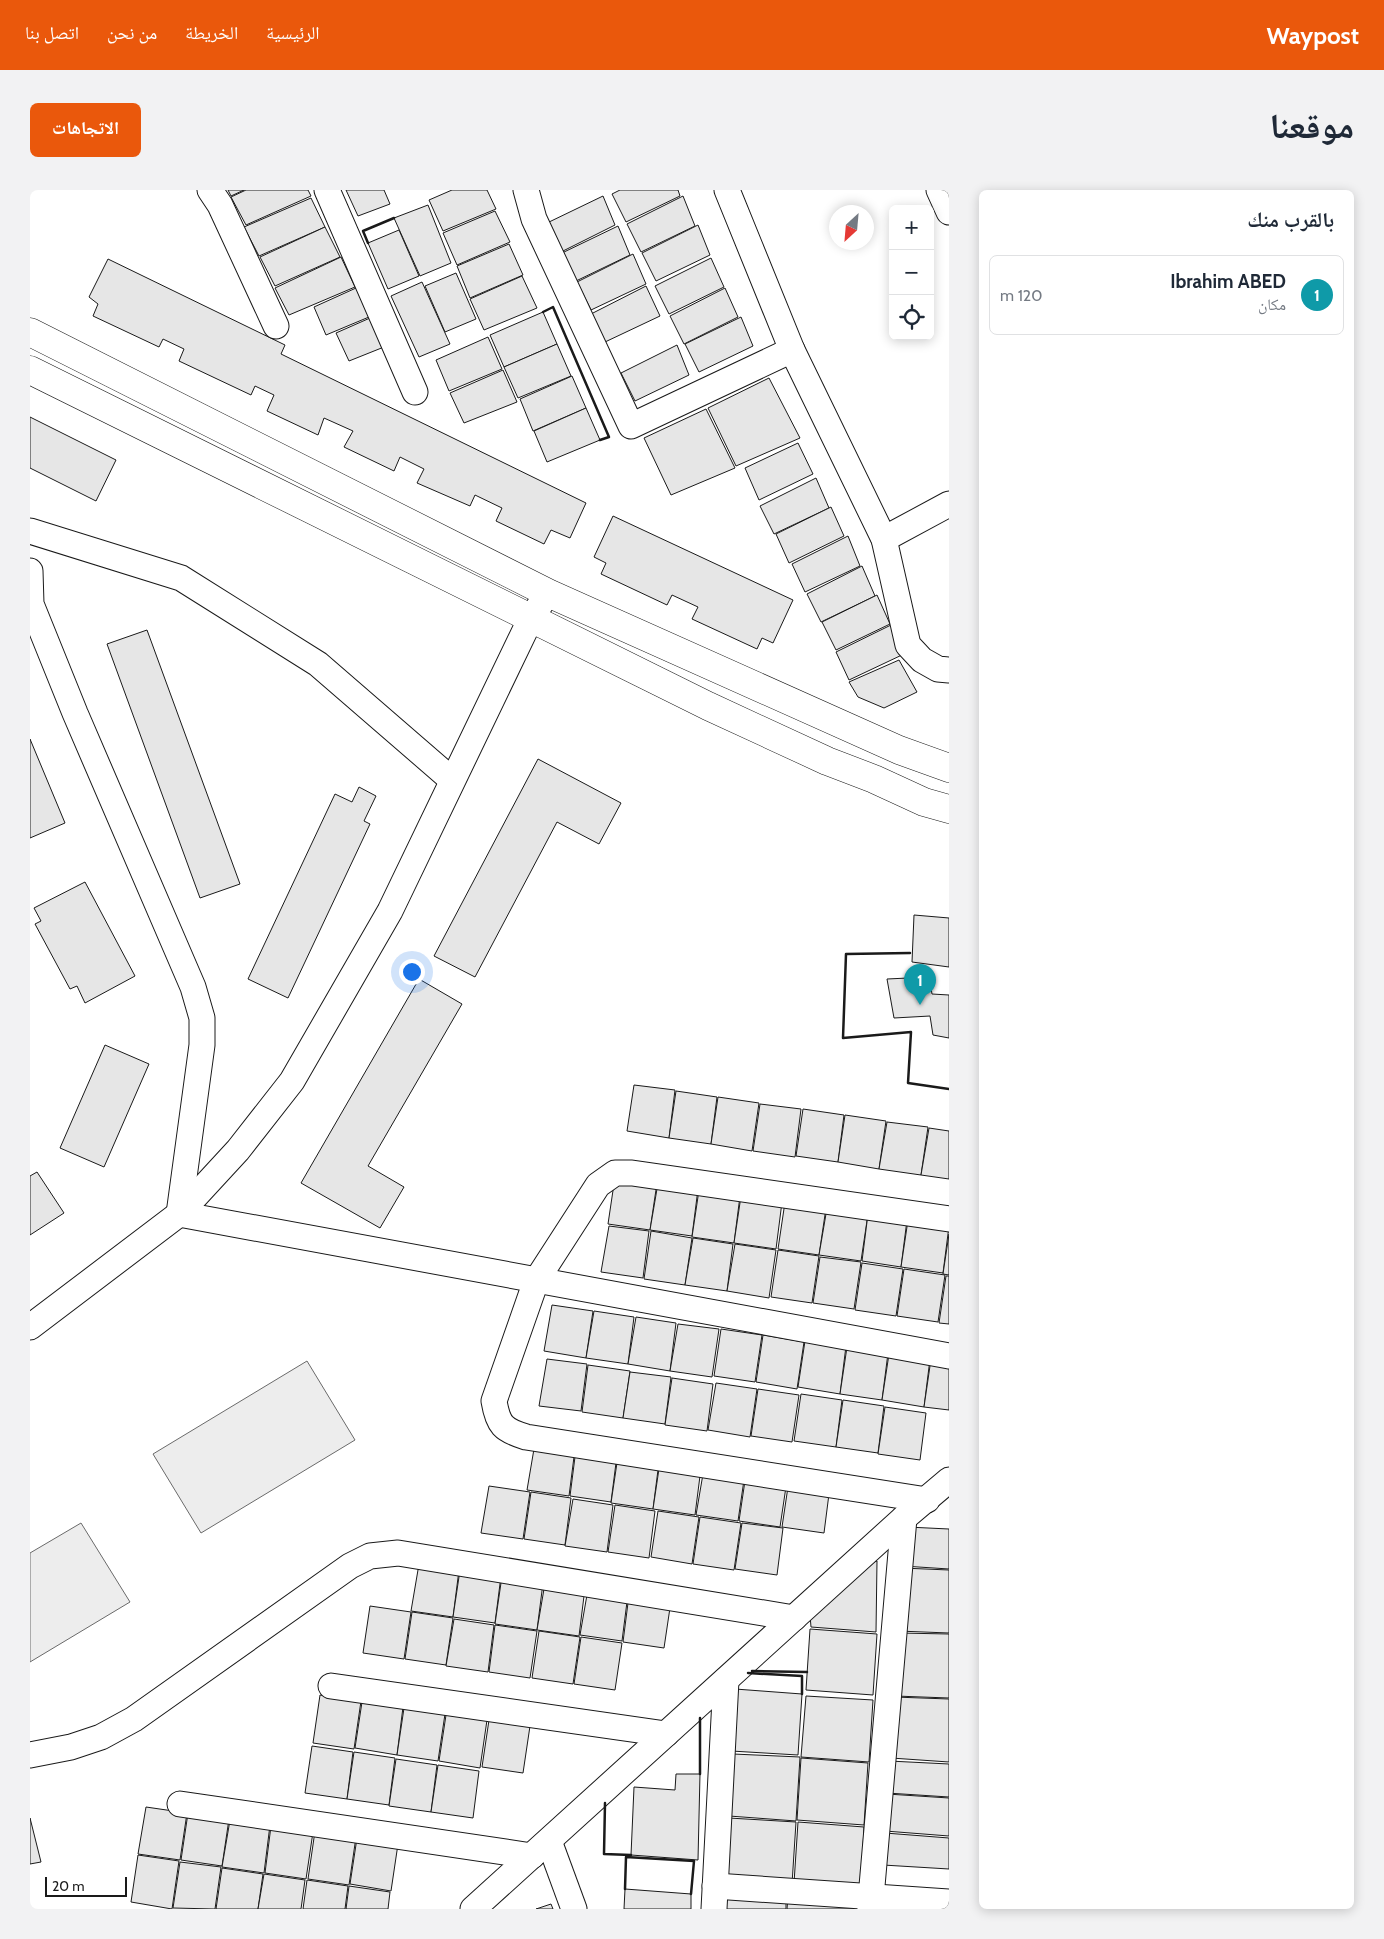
<!DOCTYPE html>
<html lang="ar">
<meta charset="utf-8">
<style>
body{margin:0;font-family:Cabin,"Noto Naskh Arabic",sans-serif;background:#f2f2f3;color:#1f2937;direction:rtl}
.controls{position:absolute;right:15px;top:15px;display:grid;overflow:hidden;border-radius:8px;box-shadow:0 2px 12px #0003}
.controls button{width:45px;height:45px;display:grid;place-items:center;padding:0;border:0;border-bottom:1px solid #e0e1e3;background:#fff;color:#1f2937;font:25px sans-serif}
.compass{position:absolute;left:799px;top:15px;width:45px;height:45px;border-radius:50%;background:#fff;box-shadow:0 2px 12px #0003;rotate:206deg}
.scale{position:absolute;left:15px;bottom:12px;width:82px;box-sizing:border-box;padding-left:5px;border:2px solid #1a1a1a;border-top:0;font-size:14px;line-height:18px;white-space:nowrap;color:#1a1a1a;-webkit-text-stroke:4px #fff;paint-order:stroke}
.you{position:absolute;left:381px;top:781px;width:18px;height:18px;margin:-12px;border:4px solid #fff;border-radius:50%;background:#1a73e8;box-shadow:0 0 0 8px #1a73e833}
.badge{display:grid;place-items:center;width:32px;height:32px;border-radius:50%;background:#ea580c;color:#fff;font-size:16px;font-weight:700}
.pin{position:absolute;translate:-50% -41px;filter:drop-shadow(0 1px 2px #0008)}
.pin::after{content:'';position:absolute;top:26px;width:18px;height:15px;background:inherit;clip-path:polygon(0 0,100% 0,50% 100%)}
.list{margin:0;padding:0;list-style:none}
h2{display:flex;justify-content:space-between;align-items:center;height:65px;margin:0;padding:0 20px;font-size:21px}
h2 small{font-size:16px;font-weight:400;color:#747a83}
.list li{display:grid;grid-template-columns:32px 1fr auto;gap:15px;align-items:center;box-sizing:border-box;height:80px;margin:0 10px 10px;padding:0 10px;border:1px solid #e0e1e3;border-radius:8px}
.list b{display:block;font-size:19px;white-space:nowrap}
.list p{margin:0;font-size:16px;white-space:nowrap;color:#747a83}
.list em{font-size:16px;font-style:normal;color:#747a83}
.icon{flex:none;width:28px;height:28px;fill:none;stroke:currentColor;stroke-width:2;stroke-linecap:round;stroke-linejoin:round}
.map{position:relative;flex:none;width:919px;height:1719px;overflow:hidden;direction:ltr;border-radius:8px}
header{display:flex;align-items:center;gap:30px;box-sizing:border-box;height:70px;padding:0 25px;background:#ea580c;color:#fff}
header strong{font-size:24px}
nav{display:flex;gap:28px;margin-inline-start:auto;font-size:18px}
.intro{display:flex;align-items:center;justify-content:space-between;box-sizing:border-box;height:120px;padding:0 30px}
h1{margin:0;font-size:35px}
.button{padding:12px 22px;border-radius:8px;background:#ea580c;color:#fff;font-size:18px;font-weight:700}
main{display:flex;gap:30px;padding:0 30px}
aside{flex:1;background:#fff;border-radius:8px;box-shadow:0 2px 12px #0003}
.map>svg:first-child{display:block}
</style>
<header>
<strong>Waypost</strong>
<nav><a>الرئيسية</a><a>الخريطة</a><a>من نحن</a><a>اتصل بنا</a></nav>
</header>
<div class="intro"><h1>موقعنا</h1><a class="button">الاتجاهات</a></div>
<main>
<aside>
<h2>بالقرب منك<small></small></h2>
<ul class="list">
<li><span class="badge" style="background:#0f9aa8">1</span><div><b>Ibrahim ABED</b><p>مكان</p></div><em>120 m</em></li>
</ul>
</aside>
<div class="map">
<svg width="919" height="1719" viewBox="0 0 919 1719">
<rect width="100%" height="100%" fill="#fff"/>
<g fill="#ededed" stroke="#6a6a6a">
<path d="M277 1171 325 1250 171 1343 123 1264Z"/>
<path d="M51 1333 100 1412 0 1472V1363Z"/>
</g>
<g fill="#e6e6e6" stroke="#1a1a1a">
<path d="M198 0H214L201 6Z"/>
<path d="M216 0H278L281 6 216 35 201 7Z"/>
<path d="M316 0H354L360 14 328 26Z"/>
<path d="M422 0H457L466 19 413 41 399 10Z"/>
<path d="M590 0H648L650 6 596 32 582 4Z"/>
<path d="M573 6 585 35 531 62 517 33Z"/>
<path d="M653 6 665 36 611 62 597 34Z"/>
<path d="M281 8 295 37 229 66 214 37Z"/>
<path d="M398 15 421 73 390 86 364 28Z"/>
<path d="M465 21 480 52 427 75 413 43Z"/>
<path d="M668 35 680 65 626 91 612 63Z"/>
<path d="M588 36 600 65 546 91 532 63Z"/>
<path d="M295 37 310 67 245 96 230 67Z"/>
<path d="M369 40 389 86 358 99 338 53Z"/>
<path d="M479 54 493 85 440 108 427 76Z"/>
<path d="M603 64 616 94 561 120 547 92Z"/>
<path d="M311 67 325 97 259 125 245 98Z"/>
<path d="M681 68 694 97 639 124 625 96Z"/>
<path d="M78 69 255 155 251 164 556 313 540 348 521 340 514 354 466 331 472 318 445 305 440 316 387 293 394 279 370 267 364 281 314 257 323 241 294 228 288 245 237 221 244 205 225 196 221 205 149 171 154 159 133 149 129 157 63 126 68 114 59 107Z"/>
<path d="M426 83 446 129 415 142 395 96Z"/>
<path d="M492 86 507 118 454 140 440 109Z"/>
<path d="M392 92 420 154 389 167 361 106Z"/>
<path d="M616 96 630 126 575 152 561 124Z"/>
<path d="M326 98 339 127 296 145 284 117Z"/>
<path d="M695 98 708 127 654 154 640 126Z"/>
<path d="M513 122 527 154 474 177 460 145Z"/>
<path d="M711 127 723 156 669 182 655 154Z"/>
<path d="M340 128 354 157 319 171 306 143Z"/>
<path d="M458 147 472 179 419 201 406 170Z"/>
<path d="M527 154 541 186 488 208 474 177Z"/>
<path d="M647 155 659 185 605 211 591 183Z"/>
<path d="M473 180 487 212 434 233 420 203Z"/>
<path d="M542 186 556 218 503 241 490 209Z"/>
<path d="M739 188 770 248 706 276 678 218Z"/>
<path d="M556 218 570 250 517 272 504 241Z"/>
<path d="M676 219 705 278 641 305 614 248Z"/>
<path d="M0 227 86 270 66 311 0 278Z"/>
<path d="M768 253 783 284 729 310 715 278Z"/>
<path d="M786 288 799 318 744 344 730 316Z"/>
<path d="M801 317 814 346 759 373 746 344Z"/>
<path d="M583 326 763 410 743 453 732 448 727 459 662 429 668 417 642 405 637 415 571 384 576 373 564 367Z"/>
<path d="M818 346 830 376 775 402 762 374Z"/>
<path d="M832 376 845 406 791 432 777 404Z"/>
<path d="M847 405 860 434 806 460 792 432Z"/>
<path d="M861 435 874 464 819 490 806 462Z"/>
<path d="M117 440 210 694 170 708 77 454Z"/>
<path d="M869 470 887 502 854 518 828 507 819 492Z"/>
<path d="M0 549 35 633 0 648Z"/>
<path d="M508 569 591 613 569 654 527 632 445 787 404 766Z"/>
<path d="M329 597 346 606 334 631 340 634 258 808 218 789 305 604 322 612Z"/>
<path d="M55 692 105 786 55 813 47 796 40 799 5 734 11 731 4 718Z"/>
<path d="M884 725 919 728V777L882 772Z"/>
<path d="M899 787 902 804 919 805V848L903 845 900 826 864 828 857 789Z"/>
<path d="M389 789 432 814 338 976 374 997 350 1038 271 993Z"/>
<path d="M75 855 119 874 74 977 30 958Z"/>
<path d="M604 895 645 900 639 948 597 941Z"/>
<path d="M646 901 687 907 681 954 639 948Z"/>
<path d="M688 907 729 913 722 961 681 954Z"/>
<path d="M730 914 771 919 765 967 723 961Z"/>
<path d="M773 919 814 925 808 972 766 966Z"/>
<path d="M815 925 856 931 849 979 808 972Z"/>
<path d="M857 932 898 937 891 985 849 979Z"/>
<path d="M899 938 919 941V989L891 985Z"/>
<path d="M7 982 34 1023 0 1045V986Z"/>
<path d="M585 987 627 993 620 1040 578 1034Z"/>
<path d="M628 993 668 999 662 1046 620 1040Z"/>
<path d="M669 1000 710 1006 704 1053 662 1047Z"/>
<path d="M711 1006 752 1012 746 1059 704 1053Z"/>
<path d="M755 1012 796 1018 789 1065 748 1059Z"/>
<path d="M797 1018 838 1024 831 1071 789 1065Z"/>
<path d="M838 1024 877 1030 871 1077 832 1071Z"/>
<path d="M878 1030 919 1036 913 1083 871 1077Z"/>
<path d="M579 1036 619 1041 613 1088 571 1082Z"/>
<path d="M621 1041 662 1048 655 1095 614 1089Z"/>
<path d="M919 1044V1085L913 1084Z"/>
<path d="M663 1048 703 1054 697 1101 655 1095Z"/>
<path d="M705 1054 746 1060 739 1108 697 1101Z"/>
<path d="M748 1060 789 1066 782 1113 741 1107Z"/>
<path d="M790 1067 831 1072 824 1119 783 1113Z"/>
<path d="M832 1073 873 1079 866 1126 825 1120Z"/>
<path d="M874 1079 915 1085 908 1132 867 1126Z"/>
<path d="M916 1086H919V1134L909 1133Z"/>
<path d="M522 1115 563 1121 556 1168 514 1161Z"/>
<path d="M564 1121 604 1127 598 1174 556 1168Z"/>
<path d="M606 1127 646 1133 640 1181 598 1174Z"/>
<path d="M648 1134 689 1139 682 1187 640 1181Z"/>
<path d="M691 1139 732 1145 725 1192 684 1186Z"/>
<path d="M733 1145 774 1152 767 1199 726 1192Z"/>
<path d="M775 1151 816 1156 810 1204 768 1197Z"/>
<path d="M817 1157 858 1163 852 1210 810 1204Z"/>
<path d="M859 1164 900 1169 894 1217 852 1210Z"/>
<path d="M517 1169 557 1174 551 1221 509 1216Z"/>
<path d="M901 1169 919 1172V1220L894 1217Z"/>
<path d="M558 1175 600 1181 593 1228 552 1222Z"/>
<path d="M600 1182 641 1187 635 1234 593 1228Z"/>
<path d="M642 1188 683 1194 677 1241 635 1235Z"/>
<path d="M686 1193 727 1199 720 1247 678 1240Z"/>
<path d="M728 1199 769 1205 762 1252 721 1246Z"/>
<path d="M771 1204 812 1210 806 1257 764 1251Z"/>
<path d="M813 1210 854 1216 848 1263 806 1257Z"/>
<path d="M855 1217 896 1223 890 1270 848 1264Z"/>
<path d="M505 1253 545 1259 539 1306 497 1300Z"/>
<path d="M546 1259 587 1265 581 1312 540 1306Z"/>
<path d="M588 1266 629 1272 623 1319 581 1313Z"/>
<path d="M630 1272 671 1278 665 1325 623 1319Z"/>
<path d="M674 1278 715 1283 708 1331 666 1325Z"/>
<path d="M716 1284 757 1290 750 1337 709 1331Z"/>
<path d="M759 1290 800 1296 794 1343 752 1337Z"/>
<path d="M459 1296 500 1302 493 1349 451 1343Z"/>
<path d="M501 1302 541 1308 535 1355 494 1349Z"/>
<path d="M543 1309 583 1315 577 1362 535 1356Z"/>
<path d="M585 1315 625 1321 619 1368 578 1362Z"/>
<path d="M628 1321 669 1327 662 1374 621 1367Z"/>
<path d="M670 1327 711 1333 704 1380 663 1374Z"/>
<path d="M712 1333 753 1338 747 1385 705 1379Z"/>
<path d="M877 1337 919 1339V1379L873 1376Z"/>
<path d="M847 1371 846 1442 781 1437 780 1425 833 1375Z"/>
<path d="M389 1374 429 1380 423 1427 381 1421Z"/>
<path d="M872 1378 919 1380V1443L868 1441Z"/>
<path d="M430 1380 471 1386 465 1433 423 1427Z"/>
<path d="M472 1386 513 1393 507 1440 465 1434Z"/>
<path d="M515 1393 555 1398 549 1446 507 1440Z"/>
<path d="M558 1399 598 1404 592 1451 550 1445Z"/>
<path d="M599 1405 641 1411 634 1458 593 1452Z"/>
<path d="M340 1416 381 1422 374 1469 333 1463Z"/>
<path d="M382 1422 423 1428 416 1475 375 1469Z"/>
<path d="M424 1429 464 1435 458 1482 416 1476Z"/>
<path d="M465 1435 507 1441 500 1488 459 1482Z"/>
<path d="M780 1439 847 1444 843 1505 776 1500Z"/>
<path d="M509 1441 550 1447 543 1494 502 1488Z"/>
<path d="M869 1443 919 1444V1508L865 1506Z"/>
<path d="M551 1447 592 1453 585 1500 544 1494Z"/>
<path d="M705 1499 772 1504 768 1565 701 1561Z"/>
<path d="M290 1505 331 1511 324 1559 283 1553Z"/>
<path d="M776 1506 843 1510 839 1572 771 1567Z"/>
<path d="M864 1507 919 1509V1572L861 1568Z"/>
<path d="M332 1512 373 1517 367 1565 325 1558Z"/>
<path d="M374 1518 415 1524 408 1571 367 1565Z"/>
<path d="M416 1525 457 1530 450 1578 409 1571Z"/>
<path d="M459 1530 500 1536 493 1583 452 1577Z"/>
<path d="M282 1556 323 1562 317 1609 275 1603Z"/>
<path d="M324 1562 365 1568 359 1615 317 1609Z"/>
<path d="M703 1564 770 1567 766 1631 699 1626Z"/>
<path d="M771 1568 838 1573 834 1635 767 1630Z"/>
<path d="M366 1569 407 1575 401 1622 359 1616Z"/>
<path d="M859 1571 919 1574V1607L857 1603Z"/>
<path d="M408 1575 449 1581 443 1628 401 1622Z"/>
<path d="M646 1584H670L668 1670 601 1665 604 1597 645 1600Z"/>
<path d="M857 1604 919 1608V1646L855 1641Z"/>
<path d="M116 1617 157 1623 150 1670 108 1664Z"/>
<path d="M158 1623 199 1629 192 1676 151 1670Z"/>
<path d="M0 1628 11 1672 0 1674Z"/>
<path d="M699 1628 766 1632 762 1694 695 1689Z"/>
<path d="M200 1630 240 1635 234 1683 192 1677Z"/>
<path d="M768 1632 834 1637 831 1698 764 1693Z"/>
<path d="M241 1636 283 1642 276 1689 235 1683Z"/>
<path d="M285 1641 326 1647 319 1695 278 1689Z"/>
<path d="M855 1643 919 1648V1679L853 1675Z"/>
<path d="M327 1648 368 1654 361 1701 320 1694Z"/>
<path d="M108 1665 149 1671 142 1719 101 1712Z"/>
<path d="M150 1672 191 1677 185 1719 143 1718Z"/>
<path d="M192 1678 233 1684 228 1719H186Z"/>
<path d="M234 1684 275 1690 271 1719H228Z"/>
<path d="M277 1690 318 1696 315 1719H273Z"/>
<path d="M319 1696 360 1702 358 1719H316Z"/>
<path d="M595 1699 661 1704V1719H594Z"/>
<path d="M689 1703 756 1707V1719H688Z"/>
<path d="M758 1707 824 1712V1719H757Z"/>
<path d="M521 1714 523 1719H506Z"/>
</g>
<g fill="none" stroke-linecap="round" stroke-linejoin="round">
<g stroke="#1a1a1a" stroke-width="27">
<g id="street">
<path d="M180 0 190 15 246 136"/>
<path d="M297 0 385 202"/>
<path d="M496 0 504 29 601 236 762 160"/>
<path d="M697 0 762 160 854 349 878 455 892 470 908 479 919 480"/>
<path d="M909 0 919 22"/>
<path d="M0 341 151 388 288 474 422 590"/>
<path d="M854 349 919 314"/>
<path d="M0 381 1 414 45 523 163 797 172 828V855L149 1024 919 1166"/>
<path d="M0 1137 149 1024 208 960 262 891 360 721 501 428 518 403"/>
<path d="M897 1310 496 1247C473 1240 468 1235 464 1211L506 1091 568 995 585 983H602L919 1029"/>
<path d="M301 1496 636 1544"/>
<path d="M0 1565 41 1557 71 1547 104 1529 320 1376 340 1366 368 1363 764 1428"/>
<path d="M150 1614 502 1666"/>
<path d="M519 1651 544 1719"/>
<path d="M685 1696 919 1712"/>
<path d="M443 1719 874 1328 919 1290"/>
<path d="M684 1719 696 1490"/>
<path d="M840 1719 874 1328"/>
</g>
</g>
<g stroke="#1a1a1a" stroke-width="29">
<g id="secondary">
<path d="M0 142 518 403 869 560 919 578"/>
<path d="M0 180 678 516 797 571 844 589 894 612 919 619"/>
</g>
</g>
<use href="#street" stroke="#fff" stroke-width="25"/>
<use href="#secondary" stroke="#fff" stroke-width="28"/>
<g stroke="#1a1a1a" stroke-width="2.5">
<path d="M338 53 333 41 364 28"/>
<path d="M513 122 523 117 579 247 570 250"/>
<path d="M880 763 816 764 813 848 881 842 878 893 919 899"/>
<path d="M722 1481 777 1482"/>
<path d="M718 1483 772 1486V1504"/>
<path d="M670 1528V1584"/>
<path d="M575 1613 574 1664 601 1665"/>
<path d="M595 1699 596 1667 664 1671 661 1704"/>
</g>
</g>
</svg>
<div class="controls">
<button>+</button>
<button>−</button>
<button><svg class="icon" aria-label="locate" viewBox="0 0 24 24"><circle cx="12" cy="12" r="6"/><path d="M12 2v4M12 18v4M2 12h4M18 12h4"/></svg></button>
</div>
<svg class="compass" viewBox="-18 -18 36 36"><path d="M0-13l5 13h-10z" fill="#e53935"/><path d="M0 13l5-13h-10z" fill="#747a83"/></svg>
<div class="scale">20 m</div>
<div class="you"></div>
<div class="pin badge" style="left:890px;top:815px;background:#0f9aa8">1</div>
</div>
</main>
